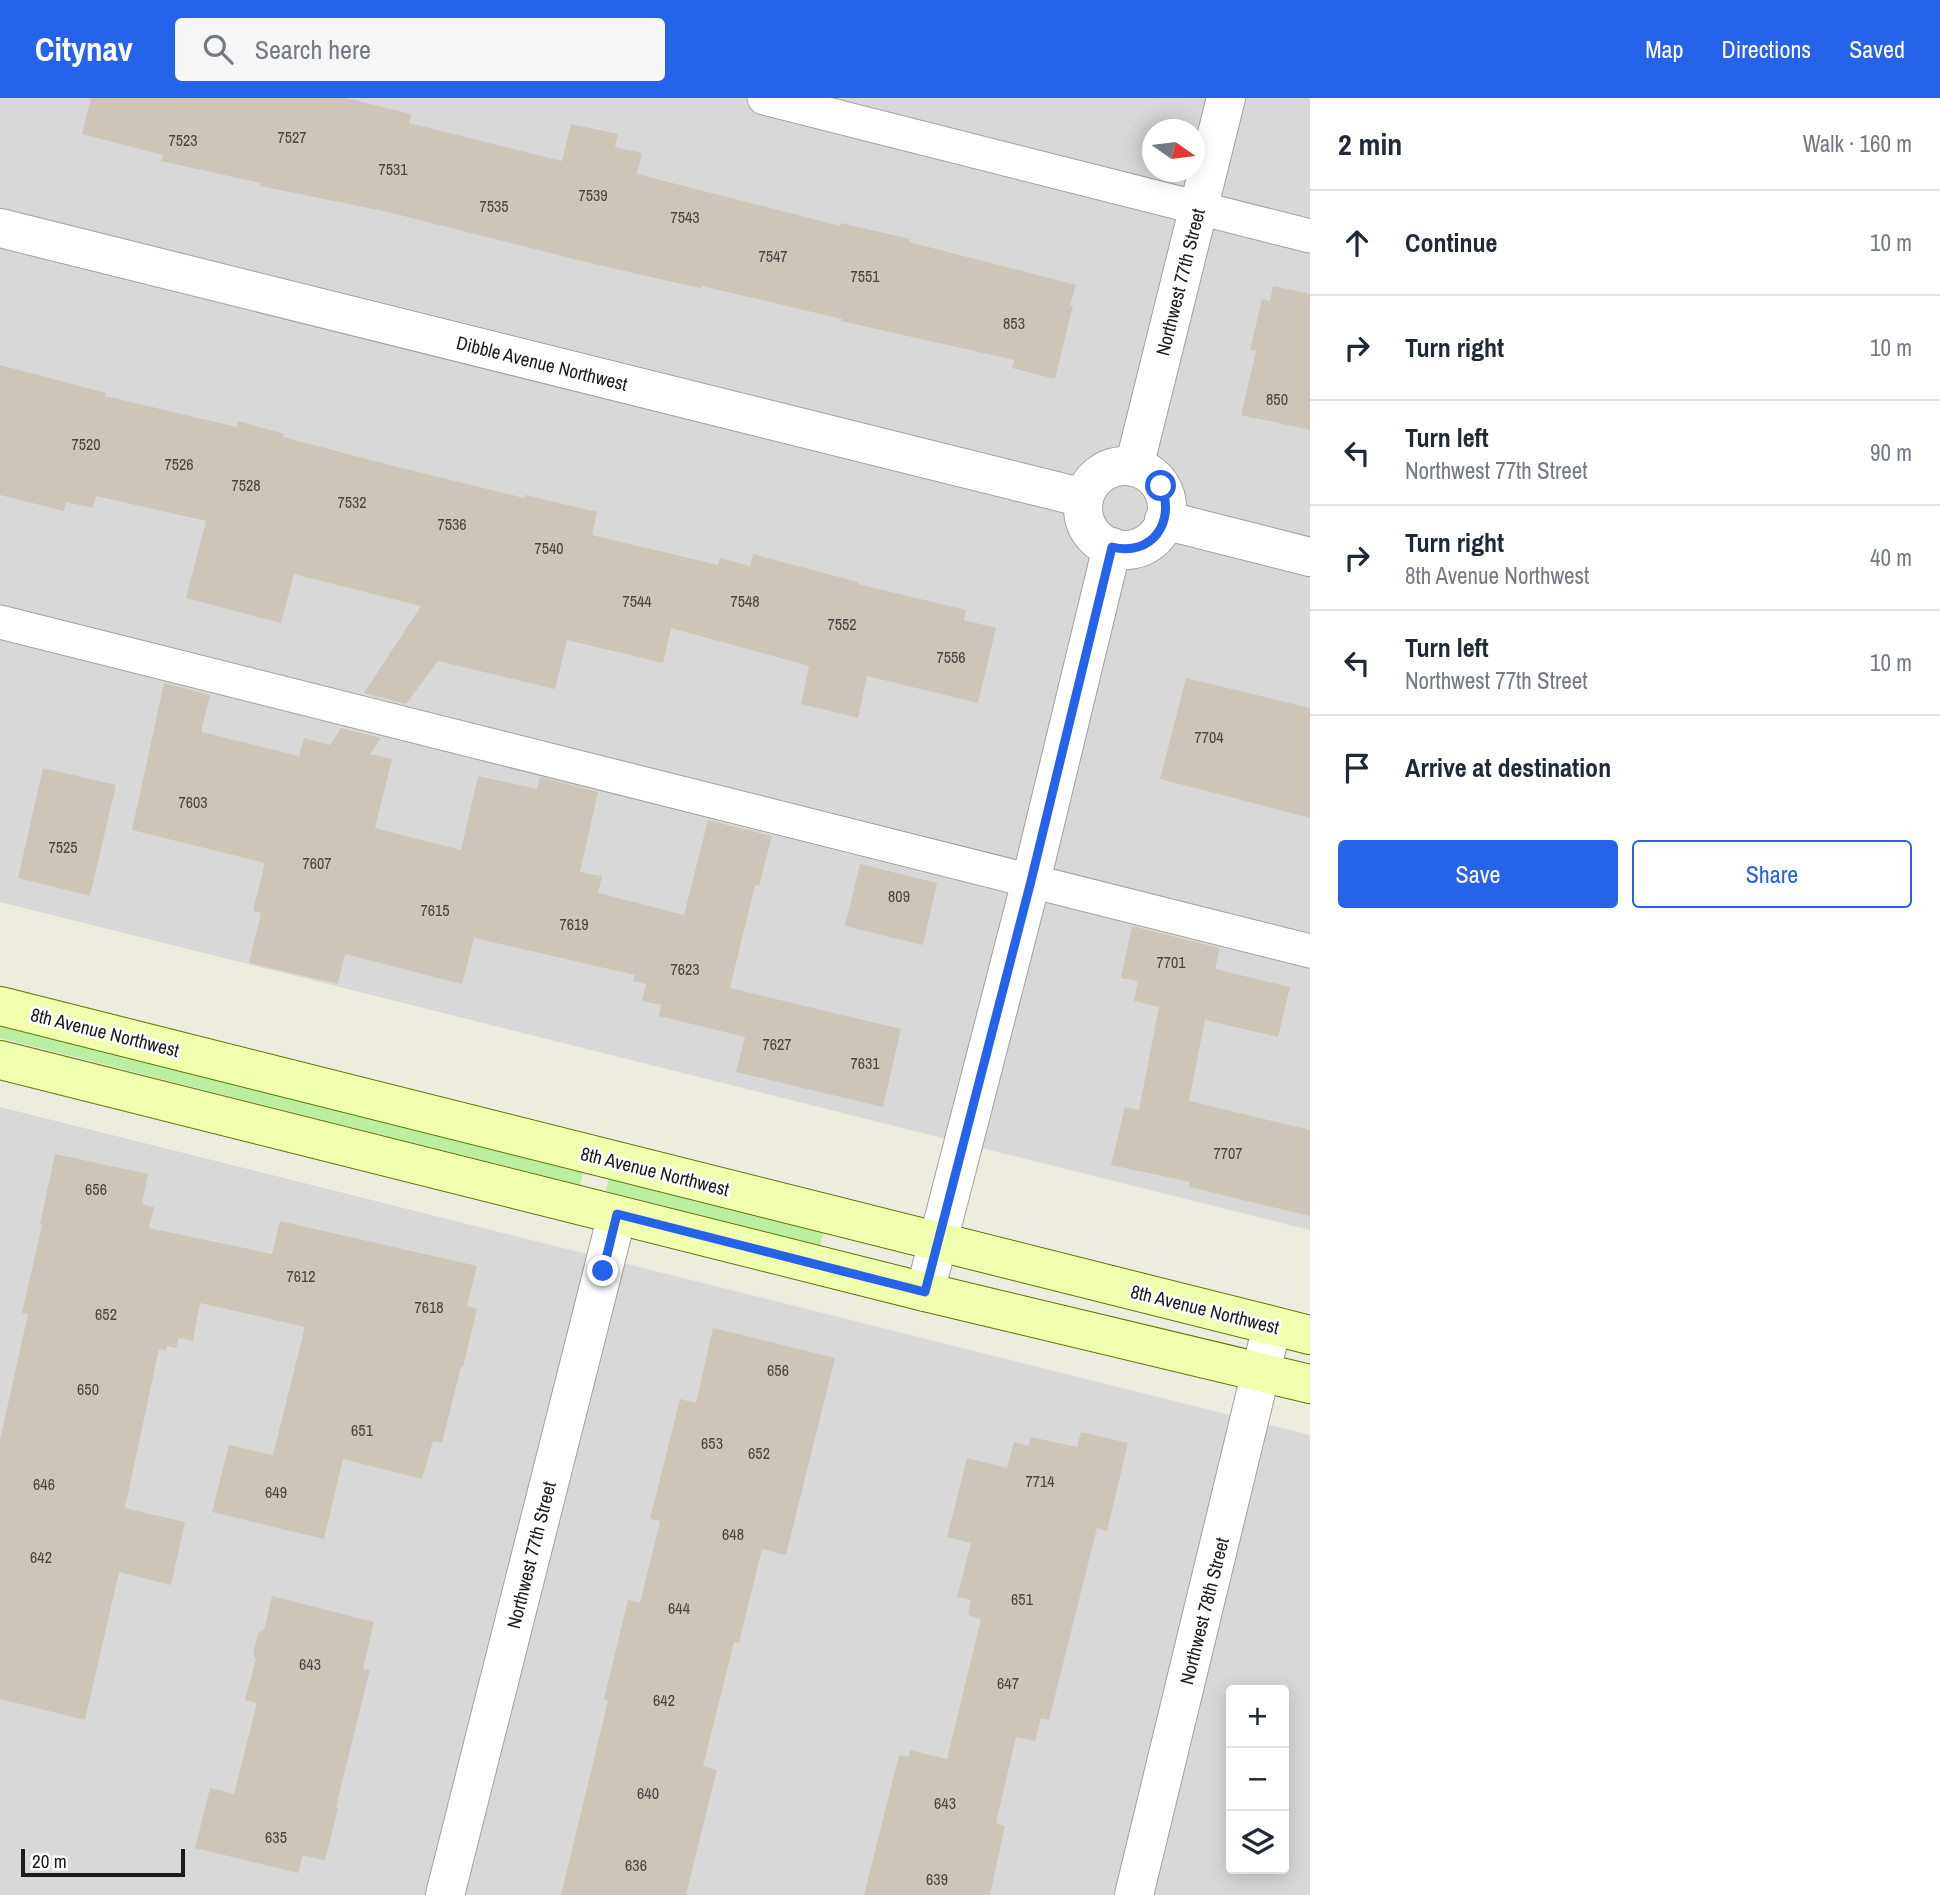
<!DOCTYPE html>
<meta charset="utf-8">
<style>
body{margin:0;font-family:"Archivo Narrow",sans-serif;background:#f6f6f7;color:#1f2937}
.controls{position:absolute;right:21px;bottom:21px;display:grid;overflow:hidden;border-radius:7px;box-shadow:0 4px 18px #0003}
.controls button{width:63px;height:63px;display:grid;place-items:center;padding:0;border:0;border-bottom:2px solid #e0e1e3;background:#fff;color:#1f2937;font:35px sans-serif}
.compass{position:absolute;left:1142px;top:21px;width:63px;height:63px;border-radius:50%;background:#fff;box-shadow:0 4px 18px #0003;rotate:104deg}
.scale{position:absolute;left:21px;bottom:18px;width:164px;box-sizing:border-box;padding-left:7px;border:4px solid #1b1b1b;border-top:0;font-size:19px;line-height:24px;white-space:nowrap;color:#1b1b1b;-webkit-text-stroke:5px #fff;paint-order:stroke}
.stop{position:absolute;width:21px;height:21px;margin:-16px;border:5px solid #2563eb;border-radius:50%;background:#fff}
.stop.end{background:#2563eb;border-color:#fff;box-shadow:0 2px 7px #0008}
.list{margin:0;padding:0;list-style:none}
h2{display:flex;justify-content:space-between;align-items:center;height:91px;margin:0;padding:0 28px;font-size:30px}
h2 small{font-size:23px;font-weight:400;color:#747a83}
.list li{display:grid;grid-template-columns:46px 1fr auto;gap:21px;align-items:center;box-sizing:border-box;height:105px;padding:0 28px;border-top:2px solid #e0e1e3}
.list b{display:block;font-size:26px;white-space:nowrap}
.list p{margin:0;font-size:23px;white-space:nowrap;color:#747a83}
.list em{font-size:23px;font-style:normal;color:#747a83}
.actions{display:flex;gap:14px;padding:21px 28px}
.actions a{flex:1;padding:16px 0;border:2px solid #2563eb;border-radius:7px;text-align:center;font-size:24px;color:#2563eb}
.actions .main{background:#2563eb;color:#fff}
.icon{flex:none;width:38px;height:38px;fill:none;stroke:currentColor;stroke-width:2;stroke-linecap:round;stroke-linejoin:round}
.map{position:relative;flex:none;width:1310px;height:1797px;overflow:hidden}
header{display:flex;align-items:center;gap:42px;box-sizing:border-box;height:98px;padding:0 35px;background:#2563eb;color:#fff}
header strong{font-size:33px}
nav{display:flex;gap:38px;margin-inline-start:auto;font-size:24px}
.search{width:490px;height:63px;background:#f6f6f7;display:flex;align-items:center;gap:18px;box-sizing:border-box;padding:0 24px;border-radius:7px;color:#747a83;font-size:26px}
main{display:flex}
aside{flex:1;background:#fff}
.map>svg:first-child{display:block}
</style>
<header>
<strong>Citynav</strong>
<div class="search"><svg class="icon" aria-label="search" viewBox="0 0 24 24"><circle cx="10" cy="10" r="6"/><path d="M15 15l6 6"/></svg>Search here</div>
<nav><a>Map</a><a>Directions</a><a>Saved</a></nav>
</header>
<main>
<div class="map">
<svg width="1310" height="1797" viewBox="0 0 1310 1797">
<rect width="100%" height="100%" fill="#eeebdf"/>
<g fill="#d9d8d8" fill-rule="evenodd">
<path d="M0 0H1310V1132L0 804ZM1153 32H1195V74H1153Z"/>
<path d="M0 1009 1310 1337V1797H0ZM1231 1592H1284V1771H1231Z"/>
</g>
<g fill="#bceea0">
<path d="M0 923 584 1072 580 1087 0 940Z"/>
<path d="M609 1078 824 1132 820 1148 606 1093Z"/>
</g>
<g fill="#cec5b9">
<path d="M91 0H346L411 16 409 25 562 63 571 26 618 36 615 49 642 55 637 76 840 128 841 125 910 141 909 144 1076 187 1070 207 1073 208 1055 281 1012 270 1014 262 841 223 842 221 702 188 701 190 690 188 577 162 388 114 260 88 261 85 161 63 163 57 82 36Z"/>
<path d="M1273 188 1310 196V332L1241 317 1256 253 1250 252 1262 201 1270 203Z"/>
<path d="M0 267 106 295 105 298 237 329 238 323 284 336 283 339 397 369 524 400 525 397 597 414 592 437 718 467 720 460 750 468 753 456 858 484V486L966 512 964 522 996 530 978 605 867 578 858 620 801 606 809 568 671 530 663 565 567 542 555 591 438 563 406 606 364 595 421 508 294 476 281 525 186 500 206 423 96 398 93 410 66 404 64 413 0 397Z"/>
<path d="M1186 580 1310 610V720L1160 681Z"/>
<path d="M164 585 210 597 201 634 299 658 304 640 330 647 341 630 381 640 370 656 392 661 375 730 461 752 478 678 537 691 540 679 598 694 580 774 602 778 598 795 684 817 708 722 772 738 759 788 755 787 730 890 901 931 883 1009 736 974 745 939 659 918 661 907 642 903 646 886 633 883 635 877 474 840 462 886 345 856 338 886 249 865 261 815 253 813 265 765 132 732Z"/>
<path d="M43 670 116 687 90 798 18 780Z"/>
<path d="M860 766 937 785 923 847 845 828Z"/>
<path d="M1132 828 1220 850 1215 871 1290 889 1278 939 1205 922 1189 1003 1310 1032V1118L1189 1089 1190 1084 1111 1067 1125 1009 1139 1012 1159 909 1134 903 1138 883 1121 880Z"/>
<path d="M55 1056 148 1076 142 1106 154 1109 149 1130 272 1156 280 1123 477 1168 467 1208 477 1211 463 1269H461L442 1345 433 1343 422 1381 343 1361 324 1441 212 1414 229 1347 273 1357 305 1229 200 1205 193 1243 179 1240 176 1250 167 1248 166 1252 159 1251 125 1410 185 1424 171 1487 119 1474 85 1622 0 1601V1342L28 1216 22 1215 42 1127 40 1126Z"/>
<path d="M713 1230 835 1260 786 1457 762 1451 739 1545 734 1544 703 1668 717 1672 686 1797H561L608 1603 604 1601 628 1502 640 1505 660 1423 650 1421 680 1301 696 1305Z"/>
<path d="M1081 1334 1128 1345 1107 1433 1097 1430 1049 1622 1041 1620 1035 1643 1016 1639 996 1725 1005 1728 990 1797H864L899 1657 909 1659 910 1652 947 1661 981 1521 968 1517 971 1502 957 1499 971 1445 947 1439 967 1360 1007 1370 1014 1344 1029 1348 1031 1339 1077 1349Z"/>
<path d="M272 1498 374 1524 363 1571 370 1572 336 1709 338 1710 325 1763 303 1757 298 1775 195 1750 210 1690 234 1696 257 1605 245 1602 256 1561 253 1556 258 1535 264 1532Z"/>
</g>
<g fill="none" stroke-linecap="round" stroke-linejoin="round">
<g stroke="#a2a2a2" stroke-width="35">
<g id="service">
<path d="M764 0 1310 138"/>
<path d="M0 524 1310 853"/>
</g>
</g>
<g stroke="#a2a2a2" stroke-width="40">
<g id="minor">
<path d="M0 130 1084 400"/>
<circle cx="1125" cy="410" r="42"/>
<path d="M1134 369 1226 0"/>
<path d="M1164 422 1310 459"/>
<path d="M925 1194 1031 783 1112 449"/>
<path d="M445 1797 617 1117"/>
<path d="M1134 1797 1272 1228"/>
</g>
</g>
<g stroke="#597400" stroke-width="40">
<g id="secondary">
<path d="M0 908 1310 1237"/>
<path d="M0 962 925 1194 1310 1286"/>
</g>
</g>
<use href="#service" stroke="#fff" stroke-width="33"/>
<use href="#minor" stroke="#fff" stroke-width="38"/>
<use href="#secondary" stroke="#f0ffad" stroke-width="38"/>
</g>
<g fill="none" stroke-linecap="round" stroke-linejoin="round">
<path stroke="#2563eb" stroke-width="9" d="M603 1173 617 1116 925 1194 1031 783 1112 449C1152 459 1176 424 1161 388"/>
</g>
<g text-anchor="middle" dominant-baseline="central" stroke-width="5" stroke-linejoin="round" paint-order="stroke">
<g font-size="16" fill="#484642">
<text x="292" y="39">7527</text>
<text x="183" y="42">7523</text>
<text x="393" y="71">7531</text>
<text x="593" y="97">7539</text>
<text x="494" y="108">7535</text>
<text x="685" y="119">7543</text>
<text x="773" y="158">7547</text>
<text x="865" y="178">7551</text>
<text x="1014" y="225">853</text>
<text x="1277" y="301">850</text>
<text x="86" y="346">7520</text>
<text x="179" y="366">7526</text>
<text x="246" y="387">7528</text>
<text x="352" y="404">7532</text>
<text x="452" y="426">7536</text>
<text x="549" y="450">7540</text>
<text x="637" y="503">7544</text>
<text x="745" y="503">7548</text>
<text x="842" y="526">7552</text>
<text x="951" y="559">7556</text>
<text x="1209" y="639">7704</text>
<text x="193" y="704">7603</text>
<text x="63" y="749">7525</text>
<text x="317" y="765">7607</text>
<text x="899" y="798">809</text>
<text x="435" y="812">7615</text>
<text x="574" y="826">7619</text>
<text x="1171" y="864">7701</text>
<text x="685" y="871">7623</text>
<text x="777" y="946">7627</text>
<text x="865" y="965">7631</text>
<text x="1228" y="1055">7707</text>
<text x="96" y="1091">656</text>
<text x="301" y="1178">7612</text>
<text x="429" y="1209">7618</text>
<text x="106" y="1216">652</text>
<text x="778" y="1272">656</text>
<text x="88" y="1291">650</text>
<text x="362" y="1332">651</text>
<text x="712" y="1345">653</text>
<text x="759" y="1355">652</text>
<text x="1040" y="1383">7714</text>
<text x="44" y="1386">646</text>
<text x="276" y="1394">649</text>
<text x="733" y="1436">648</text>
<text x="41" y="1459">642</text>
<text x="1022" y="1501">651</text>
<text x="679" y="1510">644</text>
<text x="310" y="1566">643</text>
<text x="1008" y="1585">647</text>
<text x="664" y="1602">642</text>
<text x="648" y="1695">640</text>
<text x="945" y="1705">643</text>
<text x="276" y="1739">635</text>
<text x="636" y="1767">636</text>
<text x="937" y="1781">639</text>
</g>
<g font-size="19" fill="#1b1b1b" stroke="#fff">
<text transform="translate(1180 184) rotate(-76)">Northwest 77th Street</text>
<text transform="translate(542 265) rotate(14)">Dibble Avenue Northwest</text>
<text transform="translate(105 934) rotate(14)">8th Avenue Northwest</text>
<text transform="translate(655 1073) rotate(14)">8th Avenue Northwest</text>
<text transform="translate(1205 1211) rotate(14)">8th Avenue Northwest</text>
<text transform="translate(531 1457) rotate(-76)">Northwest 77th Street</text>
<text transform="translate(1204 1513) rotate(-76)">Northwest 78th Street</text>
</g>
</g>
</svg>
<div class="controls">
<button>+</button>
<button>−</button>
<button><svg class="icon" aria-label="layers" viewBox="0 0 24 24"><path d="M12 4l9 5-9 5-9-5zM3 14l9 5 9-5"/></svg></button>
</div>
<svg class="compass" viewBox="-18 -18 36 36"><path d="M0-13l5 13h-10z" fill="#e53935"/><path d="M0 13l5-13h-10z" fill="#747a83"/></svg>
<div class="scale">20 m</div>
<div class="stop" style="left:1161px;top:388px"></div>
<div class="stop end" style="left:603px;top:1173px"></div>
</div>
<aside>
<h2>2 min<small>Walk · 160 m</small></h2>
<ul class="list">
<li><svg class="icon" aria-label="ahead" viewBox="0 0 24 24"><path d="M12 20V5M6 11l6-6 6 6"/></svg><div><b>Continue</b></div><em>10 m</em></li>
<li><svg class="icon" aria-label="right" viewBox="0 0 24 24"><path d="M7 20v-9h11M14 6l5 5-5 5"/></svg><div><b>Turn right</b></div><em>10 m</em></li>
<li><svg class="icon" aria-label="left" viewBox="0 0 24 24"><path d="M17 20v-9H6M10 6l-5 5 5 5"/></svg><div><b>Turn left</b><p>Northwest 77th Street</p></div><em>90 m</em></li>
<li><svg class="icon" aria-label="right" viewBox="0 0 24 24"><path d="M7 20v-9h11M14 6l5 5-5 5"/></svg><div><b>Turn right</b><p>8th Avenue Northwest</p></div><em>40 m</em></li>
<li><svg class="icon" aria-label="left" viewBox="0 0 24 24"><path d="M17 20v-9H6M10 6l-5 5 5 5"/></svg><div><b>Turn left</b><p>Northwest 77th Street</p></div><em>10 m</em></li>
<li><svg class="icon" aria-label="arrive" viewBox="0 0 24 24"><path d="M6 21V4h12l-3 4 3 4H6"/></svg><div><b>Arrive at destination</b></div></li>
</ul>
<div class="actions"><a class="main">Save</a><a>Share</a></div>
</aside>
</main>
